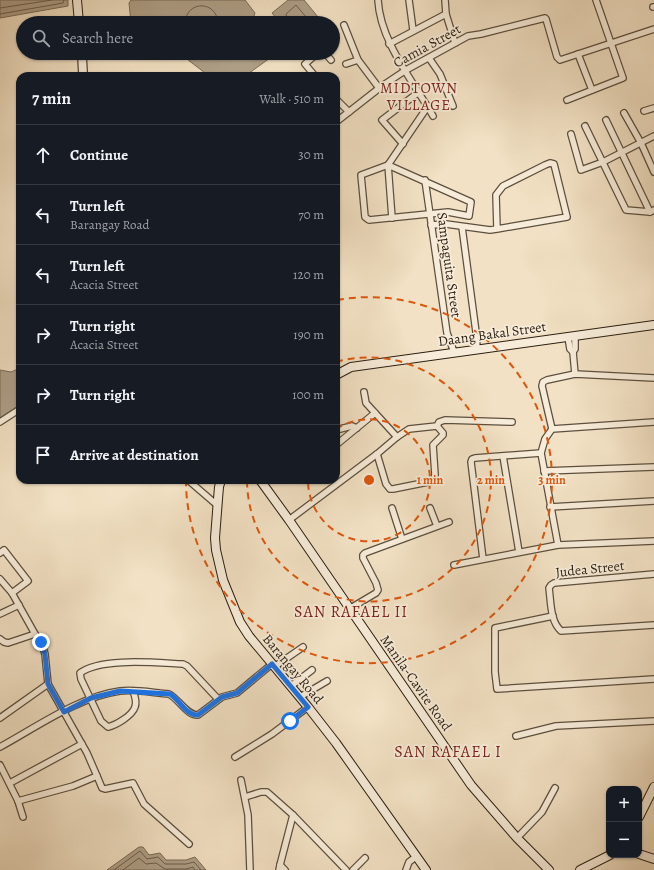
<!DOCTYPE html>
<meta charset="utf-8">
<style>
body{margin:0;font-family:Alegreya,serif;background:#242831;color:#f1f3f6}
.controls{position:absolute;right:12px;bottom:12px;display:grid;overflow:hidden;border-radius:8px;box-shadow:0 1px 3px #0004}
.controls button{width:36px;height:36px;display:grid;place-items:center;padding:0;border:0;border-bottom:1px solid #363941;background:#171b24;color:#f1f3f6;font:20px sans-serif}
.stop{position:absolute;width:12px;height:12px;margin:-9px;border:3px solid #1a73e8;border-radius:50%;background:#fff}
.stop.end{background:#1a73e8;border-color:#fff;box-shadow:0 1px 4px #0008}
.list{margin:0;padding:0;list-style:none}
h2{display:flex;justify-content:space-between;align-items:center;height:52px;margin:0;padding:0 16px;font-size:17px}
h2 small{font-size:13px;font-weight:400;color:#9ea1a6}
.list li{display:grid;grid-template-columns:26px 1fr auto;gap:12px;align-items:center;box-sizing:border-box;height:60px;padding:0 16px;border-top:1px solid #363941}
.list b{display:block;font-size:15px;white-space:nowrap}
.list p{margin:0;font-size:13px;white-space:nowrap;color:#9ea1a6}
.list em{font-size:13px;font-style:normal;color:#9ea1a6}
.icon{flex:none;width:22px;height:22px;fill:none;stroke:currentColor;stroke-width:2;stroke-linecap:round;stroke-linejoin:round}
.map{position:relative;flex:none;width:654px;height:870px;overflow:hidden}
.search{position:absolute;background:#171b24;box-shadow:0 1px 3px #0004;left:16px;top:16px;width:324px;height:44px;display:flex;align-items:center;gap:10px;box-sizing:border-box;padding:0 14px;border-radius:22px;color:#9ea1a6;font-size:15px}
.panel{position:absolute;background:#171b24;box-shadow:0 1px 3px #0004;left:16px;top:72px;width:324px;height:412px;border-radius:12px}
.map>svg:first-child{display:block}
</style>
<div class="map">
<svg width="654" height="870" viewBox="0 0 654 870">
<rect width="100%" height="100%" fill="#f2e1c4"/>
<filter id="stains"><feTurbulence type="fractalNoise" baseFrequency=".005" numOctaves="4"/><feColorMatrix values="0 0 0 0 .2 0 0 0 0 .09 0 0 0 0 .02 0 0 0 .5 -.17"/></filter>
<radialGradient id="worn" r=".72"><stop offset=".6" stop-color="#630" stop-opacity="0"/><stop offset="1" stop-color="#630" stop-opacity=".3"/></radialGradient>
<g fill="#ae9f87" stroke="#796b58">
<path d="M0 0H68V6L0 18Z"/>
<path d="M131 0H245L255 13 253 19 247 23H205L201 20 198 23H131L129 3Z"/>
<path d="M288 0H304L323 23H280L272 13Z"/>
<path d="M179 53H277L245 76H209Z"/>
<path d="M20 368V405L0 418V370L11 372Z"/>
<path d="M139 847H143L149 855 160 853 166 860H186L195 857 206 870H107Z"/>
</g>
<g fill="none" stroke-linecap="round" stroke-linejoin="round">
<g stroke="#6c5e4c" stroke-width="1">
<path d="M0 8 52 0"/>
<path d="M0 14 63 3 64 0"/>
<path d="M185 23C186 0 217 0 218 23"/>
<path d="M288 23 286 14 296 5 311 23"/>
<path d="M114 870 140 851 147 859 158 857 165 864H186L194 862 201 870"/>
<path d="M123 870 139 858 146 864 156 863 165 869H186L193 867 195 870"/>
</g>
<g stroke="#5c4f3e" stroke-width="8">
<g id="street">
<path d="M378 0C380 41 413 81 433 116"/>
<path d="M409 0 413 30"/>
<path d="M445 0 446 14 455 43"/>
<path d="M653 7H654"/>
<path d="M344 25 358 60 379 88"/>
<path d="M389 44 446 14"/>
<path d="M325 53 331 60"/>
<path d="M578 54 592 90"/>
<path d="M429 58 440 74 453 106"/>
<path d="M346 64 358 60"/>
<path d="M315 76 305 64 318 53"/>
<path d="M336 99 349 112"/>
<path d="M567 100 623 78 596 0"/>
<path d="M644 111 654 108"/>
<path d="M624 113 641 143 654 172"/>
<path d="M606 120 650 212"/>
<path d="M336 122 382 86 406 70 468 36 481 34 545 18 546 19 557 57 560 60 654 29"/>
<path d="M585 126 626 210 650 212 654 210"/>
<path d="M571 134 581 170 603 162 654 136"/>
<path d="M403 144 382 120 419 92"/>
<path d="M388 165 471 202 469 216 448 212 369 220 365 217 361 175Z"/>
<path d="M388 165 428 106"/>
<path d="M388 165 392 218"/>
<path d="M425 180 447 333 454 352"/>
<path d="M431 225 446 224 490 230 497 229 567 217 554 164 550 163 545 165 503 186 496 195 497 229"/>
<path d="M462 227 476 332 477 349"/>
<path d="M336 241V246"/>
<path d="M575 336V349L573 352 575 374"/>
<path d="M568 337 570 349 573 352"/>
<path d="M364 392 366 403 397 437"/>
<path d="M0 422 20 409"/>
<path d="M552 429 542 386 543 382 547 380 575 374 654 378"/>
<path d="M336 430 352 426 357 428"/>
<path d="M336 445 375 413"/>
<path d="M541 453 558 545"/>
<path d="M377 454 386 484 390 489H393L433 481 435 475 433 445 443 435V433L437 426"/>
<path d="M503 456 519 552"/>
<path d="M544 471 654 467"/>
<path d="M188 480 217 505"/>
<path d="M550 507 654 501"/>
<path d="M392 508 402 539"/>
<path d="M430 508 437 526"/>
<path d="M289 520 377 454 397 437 409 429 437 426 439 422 445 420 512 422"/>
<path d="M0 553 4 550 28 581 12 593"/>
<path d="M483 559 471 462 472 459 475 458 541 453 545 439 552 429 654 422"/>
<path d="M454 565 558 545 654 541"/>
<path d="M654 574 554 583 551 585 549 588C551 602 550 621 561 631L654 625"/>
<path d="M0 579 12 593 35 634 41 641 45 654 48 684 87 753 97 776 73 786 18 801"/>
<path d="M349 609 376 593 378 590 376 583 363 558V555L365 553 449 522"/>
<path d="M0 614 19 605"/>
<path d="M553 616 495 628V672L497 689 654 679"/>
<path d="M0 639 4 642 8 643 35 634"/>
<path d="M274 667 303 647"/>
<path d="M291 686 312 670"/>
<path d="M133 691C135 696 137 702 135 707 132 716 116 725 108 727L101 721 81 679 80 673C101 657 158 663 183 664L187 666 218 699"/>
<path d="M300 697 327 681"/>
<path d="M0 718 48 684"/>
<path d="M516 736 556 726 654 721"/>
<path d="M0 747C35 728 80 696 120 691 136 689 154 693 169 694 179 699 187 716 198 715L222 697 237 693 272 664"/>
<path d="M235 757 272 734 308 707"/>
<path d="M0 765 18 801 23 817"/>
<path d="M97 776 102 788 105 789 133 783 144 804 189 844"/>
<path d="M241 780 248 815 250 870"/>
<path d="M10 783 82 744"/>
<path d="M245 797 261 792H267L293 815 280 865"/>
<path d="M293 815 346 870"/>
<path d="M517 838 542 812 555 788"/>
<path d="M279 870 280 865 285 870"/>
<path d="M353 870 365 858"/>
<path d="M406 870 409 862 417 856"/>
</g>
</g>
<g stroke="#2a1e11" stroke-width="10">
<g id="secondary">
<path d="M77 0 79 23"/>
<path d="M82 53 83 76"/>
<path d="M336 375 351 367 654 325"/>
<path d="M221 480 219 487 218 499 215 538 216 550 223 580 240 622 249 636 308 707 336 743 426 870"/>
<path d="M260 480 289 520 471 785 517 838 549 870"/>
<path d="M639 817 654 787"/>
<path d="M639 854 654 859"/>
<path d="M580 870 610 855"/>
</g>
</g>
<use href="#street" stroke="#f7ecd9" stroke-width="5.5"/>
<use href="#secondary" stroke="#f7ecd9" stroke-width="8"/>
</g>
<g fill="none" stroke-linecap="round" stroke-linejoin="round">
<path stroke="#1a73e8" stroke-width="5" d="M41 642 45 654 48 684 64 712 91 698 120 691 170 694C179 699 186 716 198 715L222 697 237 693 272 664 308 707 290 721"/>
</g>
<g fill="none" stroke="#de560c" stroke-width="2" stroke-dasharray="7 5">
<path d="M336 429A61 61 0 1 1 308 481"/>
<path d="M336 362A122 122 0 1 1 247 481"/>
<path d="M337 300A183 183 0 1 1 186 482"/>
</g>
<g text-anchor="middle" dominant-baseline="central" stroke-width="3.5" stroke-linejoin="round" paint-order="stroke">
<g font-size="14" fill="#2a1e11" stroke="#f7ecd9">
<text transform="translate(427 46) rotate(-29)">Camia Street</text>
<text transform="translate(449 265) rotate(82)">Sampaguita Street</text>
<text transform="translate(492 334) rotate(-8)">Daang Bakal Street</text>
<text transform="translate(590 569) rotate(-6)">Judea Street</text>
<text transform="translate(293 669) rotate(50)">Barangay Road</text>
<text transform="translate(416 683) rotate(55)">Manila-Cavite Road</text>
</g>
<g font-size="15" letter-spacing="1" fill="#7a1f14" stroke="#f7ecd9">
<text x="419" y="88">MIDTOWN<tspan x="419" dy="17">VILLAGE</tspan></text>
</g>
<g font-size="16" letter-spacing="1" fill="#7a1f14" stroke="#f7ecd9">
<text x="351" y="612">SAN RAFAEL II</text>
<text x="448" y="752">SAN RAFAEL I</text>
</g>
</g>
<circle cx="369" cy="480" r="6" fill="#de560c" stroke="#f7ecd9" stroke-width="2"/>
<g font-size="12" text-anchor="middle" font-weight="bold" fill="#de560c" stroke="#f7ecd9" stroke-width="3.5" stroke-linejoin="round" paint-order="stroke">
<text x="430" y="484">1 min</text>
<text x="491" y="484">2 min</text>
<text x="552" y="484">3 min</text>
</g>
<rect width="100%" height="100%" filter="url(#stains)"/>
<rect width="100%" height="100%" fill="url(#worn)"/>
</svg>
<div class="controls">
<button>+</button>
<button>−</button>
</div>
<div class="stop" style="left:290px;top:721px"></div>
<div class="stop end" style="left:41px;top:642px"></div>
<div class="search"><svg class="icon" aria-label="search" viewBox="0 0 24 24"><circle cx="10" cy="10" r="6"/><path d="M15 15l6 6"/></svg>Search here</div>
<section class="panel">
<h2>7 min<small>Walk · 510 m</small></h2>
<ul class="list">
<li><svg class="icon" aria-label="ahead" viewBox="0 0 24 24"><path d="M12 20V5M6 11l6-6 6 6"/></svg><div><b>Continue</b></div><em>30 m</em></li>
<li><svg class="icon" aria-label="left" viewBox="0 0 24 24"><path d="M17 20v-9H6M10 6l-5 5 5 5"/></svg><div><b>Turn left</b><p>Barangay Road</p></div><em>70 m</em></li>
<li><svg class="icon" aria-label="left" viewBox="0 0 24 24"><path d="M17 20v-9H6M10 6l-5 5 5 5"/></svg><div><b>Turn left</b><p>Acacia Street</p></div><em>120 m</em></li>
<li><svg class="icon" aria-label="right" viewBox="0 0 24 24"><path d="M7 20v-9h11M14 6l5 5-5 5"/></svg><div><b>Turn right</b><p>Acacia Street</p></div><em>190 m</em></li>
<li><svg class="icon" aria-label="right" viewBox="0 0 24 24"><path d="M7 20v-9h11M14 6l5 5-5 5"/></svg><div><b>Turn right</b></div><em>100 m</em></li>
<li><svg class="icon" aria-label="arrive" viewBox="0 0 24 24"><path d="M6 21V4h12l-3 4 3 4H6"/></svg><div><b>Arrive at destination</b></div></li>
</ul>
</section>
</div>
